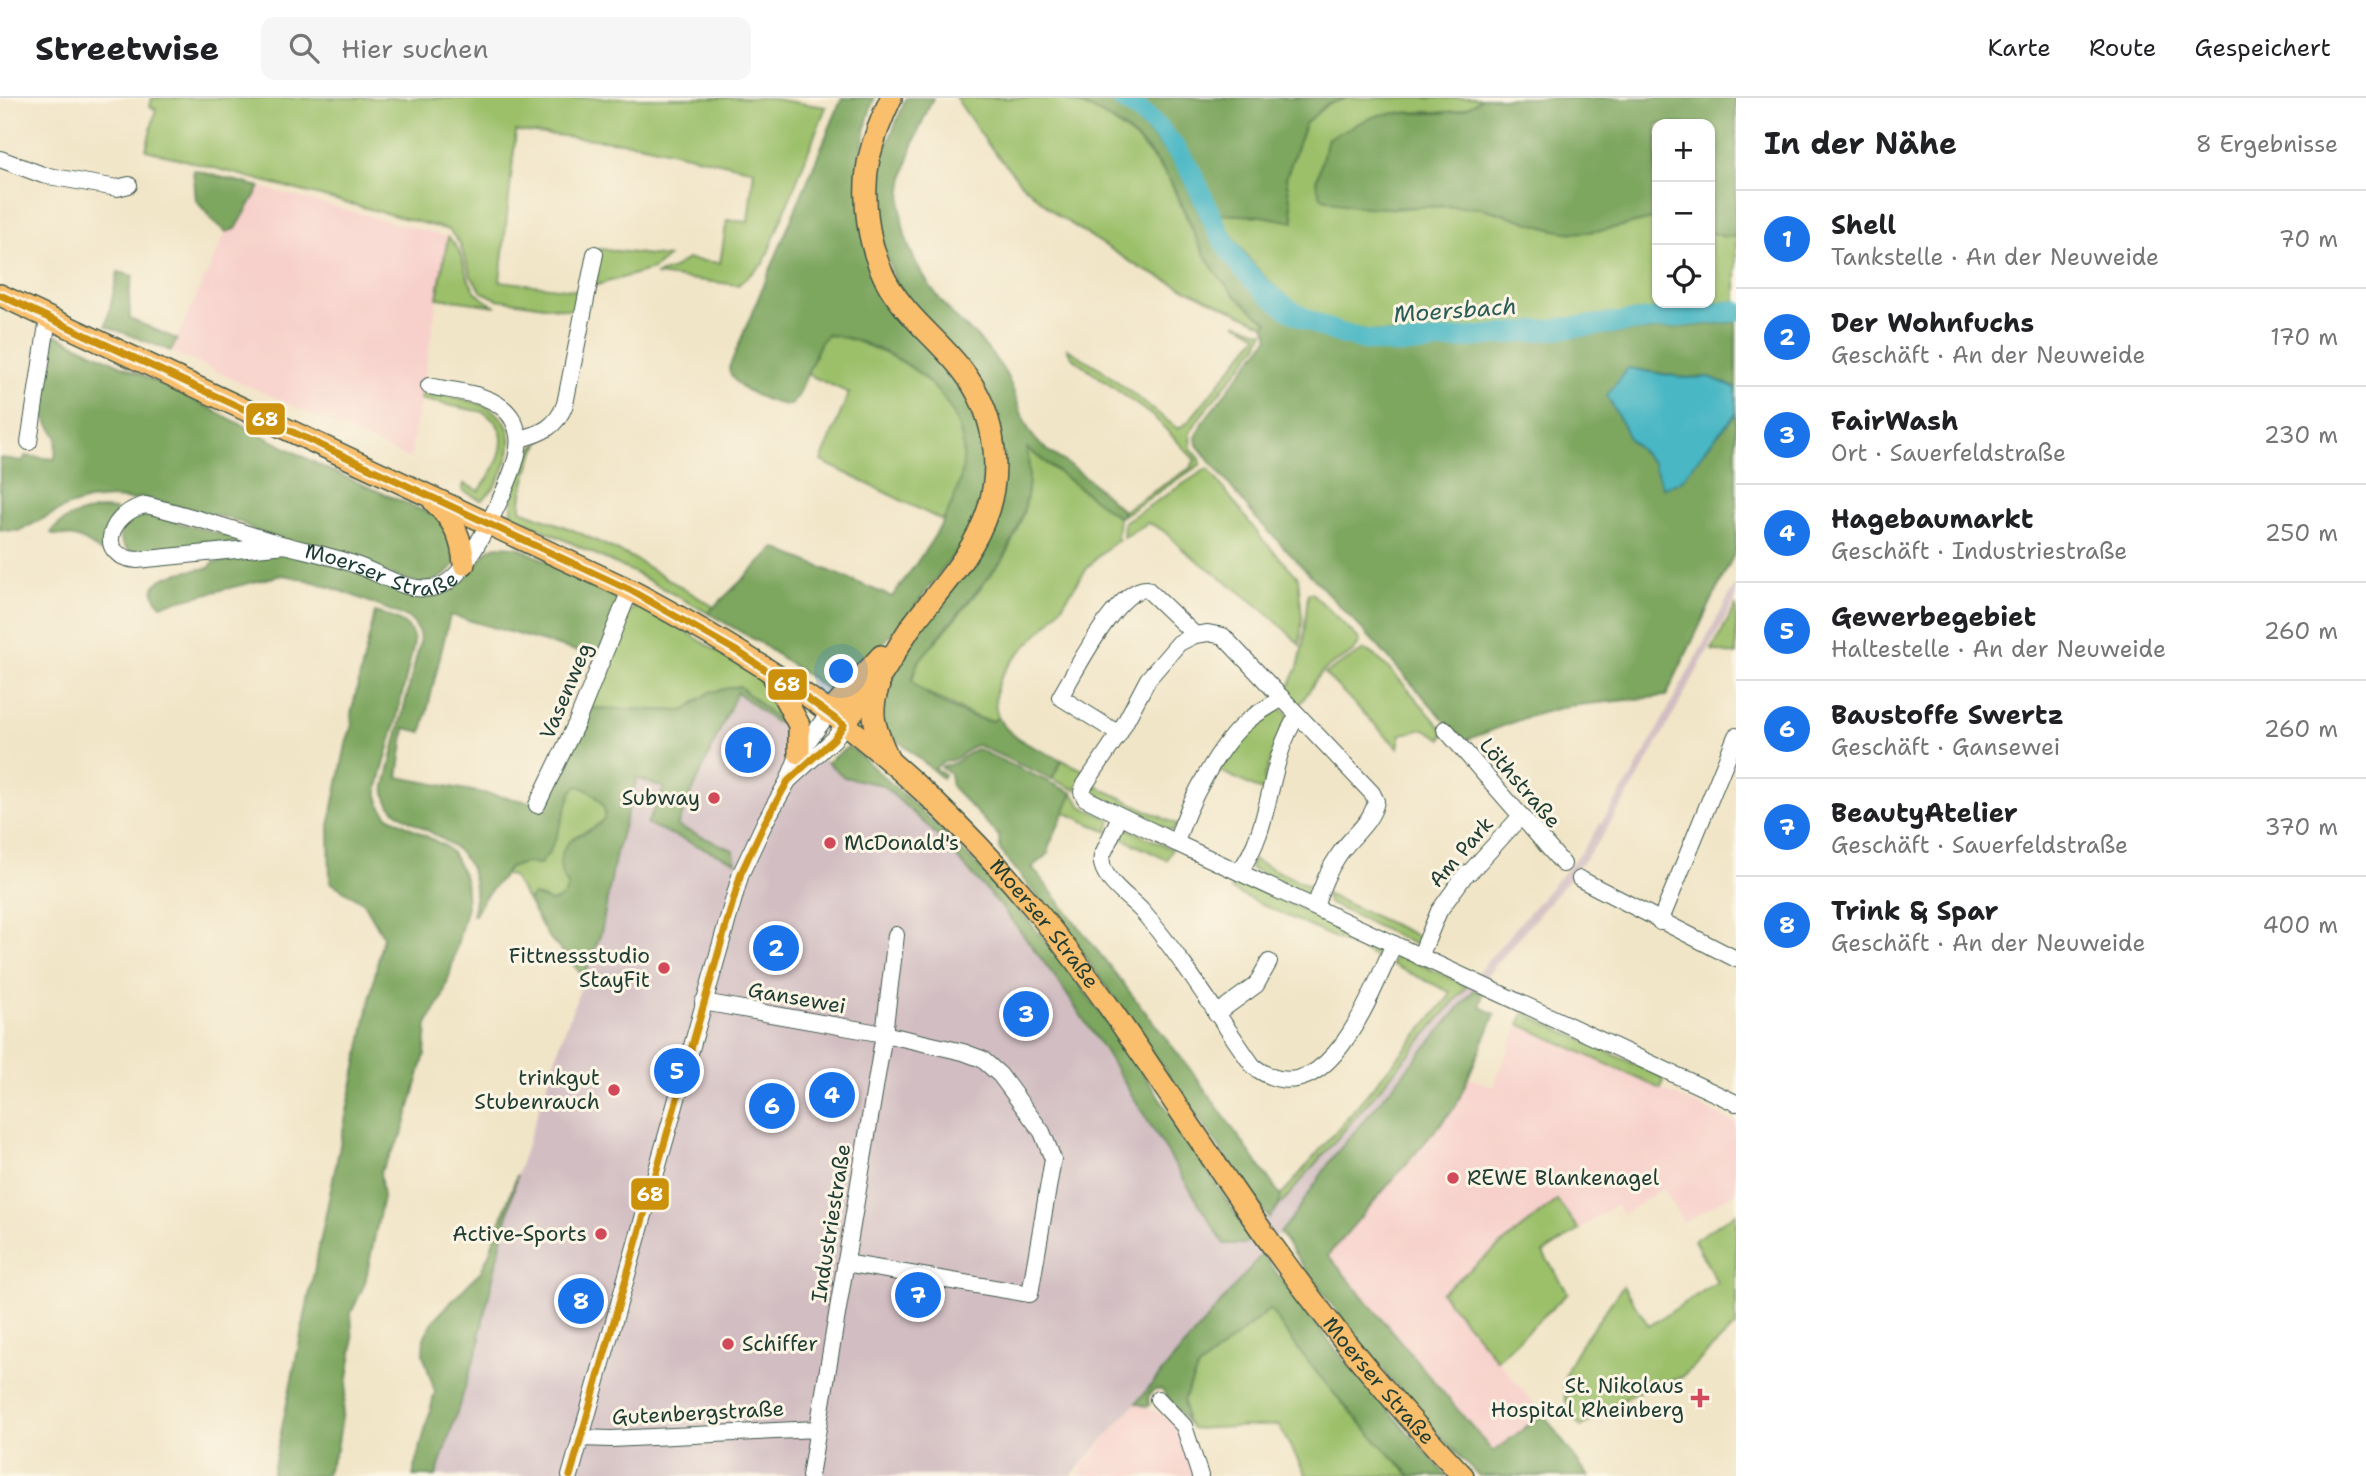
<!DOCTYPE html>
<html lang="de">
<meta charset="utf-8">
<style>
body{margin:0;font-family:"Shantell Sans",sans-serif;background:#f6f6f6;color:#202124}
.controls{position:absolute;right:21px;top:21px;display:grid;overflow:hidden;border-radius:14px;box-shadow:0 2px 5px #0004}
.controls button{width:63px;height:63px;display:grid;place-items:center;padding:0;border:0;border-bottom:2px solid #e0e0e0;background:#fff;color:#202124;font:35px sans-serif}
.you{position:absolute;left:842px;top:574px;width:24px;height:24px;margin:-18px;border:5px solid #fff;border-radius:50%;background:#1a73e8;box-shadow:0 0 0 10px #1a73e833}
.badge{display:grid;place-items:center;width:46px;height:46px;border-radius:50%;background:#1a73e8;color:#fff;font-size:23px;font-weight:700}
.pin{position:absolute;translate:-50% -50%;border:4px solid #fff;box-shadow:0 2px 7px #0006}
.list{margin:0;padding:0;list-style:none}
h2{display:flex;justify-content:space-between;align-items:center;height:91px;margin:0;padding:0 28px;font-size:30px}
h2 small{font-size:23px;font-weight:400;color:#757577}
.list li{display:grid;grid-template-columns:46px 1fr auto;gap:21px;align-items:center;box-sizing:border-box;height:98px;padding:0 28px;border-top:2px solid #e0e0e0}
.list b{display:block;font-size:26px;white-space:nowrap}
.list p{margin:0;font-size:23px;white-space:nowrap;color:#757577}
.list em{font-size:23px;font-style:normal;color:#757577}
.icon{flex:none;width:38px;height:38px;fill:none;stroke:currentColor;stroke-width:2;stroke-linecap:round;stroke-linejoin:round}
.map{position:relative;flex:none;width:1736px;height:1378px;overflow:hidden}
header{display:flex;align-items:center;gap:42px;box-sizing:border-box;height:98px;padding:0 35px;background:#fff;border-bottom:2px solid #e0e0e0}
header strong{font-size:33px}
nav{display:flex;gap:38px;margin-inline-start:auto;font-size:24px}
.search{width:490px;height:63px;background:#f6f6f6;display:flex;align-items:center;gap:18px;box-sizing:border-box;padding:0 24px;border-radius:14px;color:#757577;font-size:26px}
main{display:flex}
aside{flex:1;background:#fff}
.map>svg:first-child{display:block}
</style>
<header>
<strong>Streetwise</strong>
<div class="search"><svg class="icon" aria-label="search" viewBox="0 0 24 24"><circle cx="10" cy="10" r="6"/><path d="M15 15l6 6"/></svg>Hier suchen</div>
<nav><a>Karte</a><a>Route</a><a>Gespeichert</a></nav>
</header>
<main>
<div class="map">
<svg width="1736" height="1378" viewBox="0 0 1736 1378">
<rect width="100%" height="100%" fill="#fcf5e5"/>
<filter id="ink" filterUnits="userSpaceOnUse"><feTurbulence type="fractalNoise" baseFrequency=".0143" numOctaves="2"/><feDisplacementMap in="SourceGraphic" scale="14" xChannelSelector="R" yChannelSelector="G"/><feConvolveMatrix kernelMatrix="1 2 1 2 8 2 1 2 1" color-interpolation-filters="sRGB"/></filter>
<filter id="wash" filterUnits="userSpaceOnUse"><feTurbulence type="fractalNoise" baseFrequency=".00686" numOctaves="4" result="noise"/><feDisplacementMap in="SourceGraphic" scale="28" xChannelSelector="R" yChannelSelector="G"/><feGaussianBlur stdDeviation="1.57" result="paint"/><feColorMatrix in="noise" values="0 0 0 0 0 0 0 0 0 0 0 0 0 0 0 0 0 1.4 0 .05"/><feComposite in="paint" operator="in"/></filter>
<g filter="url(#wash)">
<rect width="100%" height="100%" fill="#f1e5c7"/>
<g fill="#f7d0cb">
<path d="M260 89 448 139 410 361 171 253 226 134 236 130Z"/>
<path d="M1519 926 1736 1025V1094L1683 1125 1663 1090 1623 1117 1616 1107 1579 1132 1556 1103 1441 1195 1543 1316 1493 1354 1328 1157 1455 1008 1468 979 1493 989Z"/>
<path d="M1136 1305 1175 1322 1194 1378H1080L1082 1368Z"/>
</g>
<path fill="#d2bec2" d="M1736 485V501L1717 536 1637 683 1599 743 1570 780 1333 1059 1295 1116 1280 1135 1136 1305 1071 1378H436L481 1242 479 1240 517 1077 562 940 601 835 616 756 637 679 664 690 647 726 733 752 677 728 738 594 775 624 782 625 844 679 882 687 931 731 1000 807 1058 883 1188 1086 1224 1146H1244L1582 753 1631 680Z"/>
<g fill="#9cc06b" stroke="#5e7e50" stroke-width="2">
<path d="M152 0H767L826 9 764 165 738 187 655 177 671 172 687 161 720 165 727 122 748 124 754 72 639 46 516 33 500 183 583 193 579 213 497 201 482 194 471 178 460 146 449 132 146 52 156 11 150 9Z"/>
<path d="M956 0H1060L1095 12 1115 25 1139 44 1168 79 1201 151 1258 217 1268 224 1265 227 1142 171 1057 117 1020 84 987 45Z"/>
<path d="M1347 0H1481C1464 18 1440 13 1418 14 1405 14 1391 16 1378 17L1335 105 1397 111 1425 108 1480 110 1568 134 1601 132 1657 120V205H1710V134L1724 139 1736 138V203L1418 236C1321 236 1267 200 1219 116L1261 118 1294 123 1286 80 1305 26 1326 7Z"/>
<path d="M448 139C472 159 457 192 496 208L437 200Z"/>
<path d="M600 151 668 159 653 171 597 187 594 185Z"/>
<path d="M1236 225 1264 234 1258 247 1199 320 1190 335 1191 350 1200 361 1201 366 1119 420 1117 440 1119 442C1084 463 1076 491 1053 520 1030 549 983 575 998 619L993 623 978 620 917 590 911 582C915 563 932 548 944 534 989 480 1042 426 1026 350L1119 420 1123 413 1190 370 1195 362 1155 320 1073 260 1066 250 1101 271 1178 331 1188 324 1258 237Z"/>
<path d="M827 237C847 238 866 247 884 255 930 275 971 318 963 372 960 390 951 407 943 423L821 363 849 295 807 276 821 243Z"/>
<path d="M422 293C461 301 526 305 507 362 502 376 495 393 481 402L462 392 464 386 479 393C493 375 515 340 492 321 488 317 483 313 478 313 461 310 439 305 420 301Z"/>
<path d="M539 346C530 359 520 396 521 412L573 432 631 459 714 509 708 515 633 474 512 417C511 398 520 354 539 346Z"/>
<path d="M1208 370 1263 442 1298 479 1302 519 1300 547C1266 510 1226 484 1186 454 1172 443 1167 431 1148 425L1123 440 1124 424Z"/>
<path d="M1308 495H1312L1360 542C1357 557 1337 562 1326 571 1313 581 1309 597 1298 608L1287 597V593L1298 569 1303 547Z"/>
<path d="M1736 507V557L1712 552Z"/>
<path d="M634 510H643L693 538 754 577 771 593 791 633 739 588 699 601 684 613 589 610 627 515Z"/>
<path d="M1364 552C1381 555 1429 617 1444 633L1442 641 1425 631 1401 636 1398 650 1325 576Z"/>
<path d="M1277 609 1286 614 1288 619 1264 680 1267 687 1266 695 1214 670 1243 635Z"/>
<path d="M1062 662 1085 673 1076 692 1052 681Z"/>
<path d="M1092 686 1178 727 1172 733 1090 694Z"/>
<path d="M577 688C591 690 616 712 599 726 591 733 578 734 571 742 558 757 557 772 568 787 567 798 562 800 552 804L533 797 528 803 512 778 504 777 509 769 527 765 540 766 556 739 572 693Z"/>
<path d="M1073 695 1081 708 1111 722 1108 734 1064 714Z"/>
<path d="M1122 728 1172 751 1167 762 1117 738Z"/>
<path d="M1251 761 1318 792 1312 798 1251 770Z"/>
<path d="M1236 781 1385 850 1382 862 1231 792Z"/>
<path d="M1326 796 1422 840 1414 846 1328 805Z"/>
<path d="M1398 856 1467 888 1275 1113 1281 1098 1449 899 1450 894 1391 866Z"/>
<path d="M1524 915 1660 978 1663 983 1661 991 1519 926Z"/>
<path d="M1557 1102 1579 1132 1543 1155 1568 1195 1497 1262 1441 1195Z"/>
<path d="M1736 1115V1229L1731 1232 1682 1279 1635 1295 1581 1329C1550 1293 1567 1265 1591 1232 1602 1218 1612 1203 1623 1188L1649 1228 1717 1184 1694 1142Z"/>
<path d="M1270 1211C1310 1272 1360 1326 1411 1378H1307L1278 1327 1192 1331 1186 1323 1184 1301 1198 1270Z"/>
</g>
<g fill="#7da65f" stroke="#4e724a" stroke-width="2">
<path d="M842 0H874L868 19 859 65 863 137 974 307 986 355 983 399 970 436 901 526 834 596 760 545 708 515 775 450 892 499C944 427 1007 351 920 276 899 258 855 238 827 237L821 243 798 298 791 307C773 307 731 291 729 270Z"/>
<path d="M906 0H933C891 89 884 137 951 215 958 223 967 230 975 237 985 247 994 259 1002 270 1017 291 1018 318 1033 338 1043 352 1061 361 1075 371 1092 383 1107 399 1123 413L1119 420 1027 350C1034 391 1022 426 1003 461L918 564 912 582C923 599 973 622 993 623L998 619C1010 642 1040 652 1062 662L1052 681 977 647C968 649 964 656 957 660 948 665 942 662 935 670L944 677 942 680 880 627 878 604 915 538 1005 360 923 219 896 184 879 137 874 104 877 72Z"/>
<path d="M1060 0C1073 0 1090 0 1102 0 1116 3 1132 18 1141 27 1157 44 1174 61 1184 81 1191 95 1196 111 1204 125 1250 205 1303 247 1396 255L1736 224V290L1710 279 1686 280 1628 270 1630 342 1653 365 1713 342 1736 316V452L1666 598 1568 608 1527 619 1463 643 1377 547 1256 420 1197 347 1196 339 1202 325 1269 239 1265 227 1268 224C1240 205 1215 179 1201 149 1190 127 1182 102 1169 81 1147 42 1103 10 1060 0Z"/>
<path d="M1137 0H1347L1326 7 1305 26 1286 80 1294 124 1261 118 1219 116 1194 60 1173 33Z"/>
<path d="M1481 0H1736V138L1724 139 1710 134V26H1657V120C1629 126 1596 137 1567 134 1538 131 1509 115 1480 110 1427 103 1371 120 1321 99L1316 84 1328 40C1344 33 1362 22 1379 17 1410 10 1458 25 1481 0Z"/>
<path d="M193 72 260 89 236 131 226 134 213 123 196 102Z"/>
<path d="M118 174 133 178 129 196 130 221 177 241 171 253 106 228Z"/>
<path d="M56 237 190 300 325 370 444 422 455 466C445 480 437 483 421 486L253 432 239 423 141 399 134 402 112 400 88 402 66 409 19 433 0 432V360L23 363 25 358 55 361 57 339 38 309 50 242Z"/>
<path d="M101 411 115 412 117 416 104 443 105 451 101 454C85 442 74 436 54 437L51 435C61 419 83 414 101 411Z"/>
<path d="M145 416 247 443 248 444 141 457C128 453 121 449 120 435L126 422Z"/>
<path d="M497 448 517 449 609 492 617 502 620 511 597 559 450 517 422 634 405 630 398 679 535 705 545 710 589 610 684 613 710 594 739 588 782 625 775 624 737 594 677 728 733 752 736 764 647 726 664 690 637 680 616 755 601 835 584 879 547 837 528 803 533 797 552 804C562 800 566 798 568 787 557 771 557 751 575 739 583 735 592 732 599 726 616 712 591 690 577 688L572 693 556 739 549 755 540 766 527 765 509 769 504 777 484 800 475 817H472C496 725 378 737 385 688L420 544C420 533 416 526 407 519 367 504 324 483 282 477L161 507C133 477 192 473 209 470L213 465 281 452 339 466 400 491 455 487 467 478 489 451Z"/>
<path d="M375 514C392 520 413 523 414 545L395 627 378 689V697L380 707 388 718 445 748 453 756 465 780 467 808 449 879 442 900 427 926 425 956 402 1037 380 1074 383 1099 365 1185 351 1215 353 1248 337 1351 325 1378H272L383 838 364 805 330 784 329 728 347 642 352 628 351 616Z"/>
<path d="M848 649 855 653C921 712 987 772 1043 840 1120 934 1185 1039 1251 1140L1245 1146H1224L1104 952 1058 883 1000 807 931 731 882 687 844 679 827 664Z"/>
<path d="M977 651 1073 695 1049 748V755L1032 769 1193 975 1281 1098 1279 1107 1269 1120 1082 854 1000 752 999 738 952 689 950 676 941 669C963 665 962 656 977 651Z"/>
<path d="M1474 892 1483 895 1480 909 1495 916 1456 1008 1328 1157 1493 1354 1543 1316 1588 1378H1479C1404 1304 1340 1221 1280 1135L1295 1116 1333 1059Z"/>
<path d="M517 1077 479 1240 481 1241 436 1378H413L435 1294 423 1256 424 1240 432 1224 481 1173 489 1156Z"/>
<path d="M1262 1156 1344 1262 1447 1378H1411C1360 1326 1310 1272 1270 1211L1198 1270 1184 1301 1186 1323 1162 1292C1152 1290 1145 1298 1150 1307L1147 1309 1136 1305Z"/>
</g>
<path fill="#49b7c4" stroke="#347a7c" stroke-width="2" d="M1628 270 1686 280 1710 279 1736 290V316L1713 342 1681 383 1663 390 1653 365 1630 342 1607 297Z"/>
<g fill="none" stroke-linecap="round" stroke-linejoin="round">
<path stroke="#49b7c4" stroke-width="21" d="M1121 0C1146 15 1168 39 1185 64 1198 84 1206 109 1217 131 1255 204 1324 243 1404 246L1736 213"/>
</g>
</g>
<g filter="url(#ink)">
<g fill="none" stroke-linecap="round" stroke-linejoin="round">
<g stroke="#3e564a" stroke-width="18">
<g id="minor">
<path d="M0 61 43 77 117 90 129 87"/>
<path d="M519 341C541 336 557 329 565 306L595 156"/>
<path d="M29 344 48 220"/>
<path id="s1" d="M286 447 137 462C92 458 112 413 146 407 189 417 231 431 274 444 301 452 329 457 356 467 380 475 405 494 432 490 440 489 449 484 455 478 474 459 516 376 518 350 520 338 516 324 508 315 490 294 454 294 429 288"/>
<path d="M1445 631 1563 766"/>
<path d="M1119 636 1060 599C1075 575 1117 489 1147 491L1195 537"/>
<path d="M790 681 834 641 844 627"/>
<path d="M537 707 576 626 630 492"/>
<path d="M1120 718 1102 758C1098 779 1129 799 1142 813 1183 861 1217 917 1253 968 1326 1024 1371 895 1394 846"/>
<path d="M1176 745C1187 708 1219 644 1250 621 1260 613 1272 607 1282 600"/>
<path d="M1239 774C1274 728 1266 664 1298 617"/>
<path d="M1580 781 1736 861"/>
<path d="M1315 809C1321 790 1327 774 1338 758 1350 739 1372 725 1376 703L1372 695 1223 538 1208 535 1195 537 1179 545 1148 581 1119 636 1084 688 1082 694 1085 700 1176 745 1736 1005"/>
<path d="M1660 824 1736 638"/>
<path d="M1420 859 1439 813 1465 777 1471 773 1521 718"/>
<path d="M703 904 884 936 963 954 982 961 1000 977 1042 1034 1053 1061 1030 1196 845 1165"/>
<path d="M1216 916 1256 887 1269 864"/>
<path d="M1158 1301 1184 1328 1200 1378"/>
<path d="M580 1340 611 1341 817 1331"/>
<path d="M570 1378 741 775 765 724 788 683 799 655 829 615"/>
<path d="M810 1378 884 936 896 837"/>
</g>
</g>
<g stroke="#3e564a" stroke-width="24">
<g id="major">
<path id="s2" d="M0 197 630 492C690 524 754 561 810 600 895 661 977 740 1043 821 1131 930 1202 1052 1285 1165 1339 1240 1399 1311 1463 1378"/>
<path d="M434 404C453 422 462 439 464 466"/>
<path d="M774 580 799 627V655"/>
<path d="M879 587C868 618 876 631 888 660"/>
<path d="M829 615 881 558"/>
<path d="M844 627C856 609 870 593 882 576 893 560 901 542 913 526 940 490 974 456 988 412 1003 365 993 311 962 272 939 242 910 222 889 188 868 152 861 101 869 60 874 39 882 19 891 0"/>
</g>
</g>
<use href="#minor" stroke="#fff" stroke-width="16"/>
<use href="#major" stroke="#f9bf6d" stroke-width="21"/>
<g stroke="#fcf5e5" stroke-width="12">
<path id="bus-1" d="M0 197 630 492 740 555 793 590 844 627 834 641 788 683 765 724 741 775 570 1378"/>
</g>
<use href="#bus-1" stroke="#cc910a" stroke-width="7"/>
</g>
</g>
<g fill="#d1495b" stroke="#fcf5e5" stroke-width="2.5">
<circle cx="714" cy="700" r="7"/>
<circle cx="830" cy="745" r="7"/>
<circle cx="664" cy="870" r="7"/>
<circle cx="614" cy="992" r="7"/>
<circle cx="1453" cy="1080" r="7"/>
<circle cx="601" cy="1136" r="7"/>
<circle cx="728" cy="1246" r="7"/>
<path d="M1696.5 1289.5h7v7h7v7h-7v7h-7v-7h-7v-7h7z"/>
</g>
<g text-anchor="middle" dominant-baseline="central" stroke-width="6" stroke-linejoin="round" paint-order="stroke">
<g font-size="21" fill="#1f3d34" stroke="#fcf5e5">
<text stroke="none"><textPath href="#s1" startOffset="485">Moerser Straße</textPath></text>
<text transform="translate(566 593) rotate(-67)">Vasenweg</text>
<text transform="translate(1520 685) rotate(49)">Löthstraße</text>
<text transform="translate(1461 754) rotate(-49)">Am Park</text>
<text stroke="none"><textPath href="#s2" startOffset="1232">Moerser Straße</textPath></text>
<text transform="translate(797 900) rotate(10)">Gansewei</text>
<text transform="translate(831 1125) rotate(-81)">Industriestraße</text>
<text stroke="none"><textPath href="#s2" startOffset="1799">Moerser Straße</textPath></text>
<text transform="translate(698 1315) rotate(-3)">Gutenbergstraße</text>
</g>
<g font-size="21" fill="#1f3d34" stroke="#fcf5e5" text-anchor="end">
<text x="700" y="700">Subway</text>
<text x="844" y="745" text-anchor="start">McDonald's</text>
<text x="650" y="858">Fittnessstudio<tspan x="650" dy="24">StayFit</tspan></text>
<text x="600" y="980">trinkgut<tspan x="600" dy="24">Stubenrauch</tspan></text>
<text x="1467" y="1080" text-anchor="start">REWE Blankenagel</text>
<text x="587" y="1136">Active-Sports</text>
<text x="742" y="1246" text-anchor="start">Schiffer</text>
<text x="1684" y="1288">St. Nikolaus<tspan x="1684" dy="24">Hospital Rheinberg</tspan></text>
</g>
<g font-size="23" font-style="italic" fill="#2a5c58" stroke="#fcf5e5">
<text transform="translate(1455 212) rotate(-4)">Moersbach</text>
</g>
</g>
<g stroke="#fcf5e5" stroke-width="2.5">
<rect x="245" y="304" width="41" height="34" rx="7" fill="#cc910a"/>
<rect x="767" y="570" width="41" height="33" rx="7" fill="#cc910a"/>
<rect x="630" y="1079" width="40" height="34" rx="7" fill="#cc910a"/>
</g>
<g font-size="19" text-anchor="middle" font-weight="bold" fill="#fff">
<text x="265" y="328">68</text>
<text x="787" y="593">68</text>
<text x="650" y="1103">68</text>
</g>
</svg>
<div class="controls">
<button>+</button>
<button>−</button>
<button><svg class="icon" aria-label="locate" viewBox="0 0 24 24"><circle cx="12" cy="12" r="6"/><path d="M12 2v4M12 18v4M2 12h4M18 12h4"/></svg></button>
</div>
<div class="you"></div>
<div class="pin badge" style="left:748px;top:652px">1</div>
<div class="pin badge" style="left:776px;top:850px">2</div>
<div class="pin badge" style="left:1026px;top:916px">3</div>
<div class="pin badge" style="left:832px;top:997px">4</div>
<div class="pin badge" style="left:677px;top:973px">5</div>
<div class="pin badge" style="left:772px;top:1008px">6</div>
<div class="pin badge" style="left:918px;top:1197px">7</div>
<div class="pin badge" style="left:581px;top:1203px">8</div>
</div>
<aside>
<h2>In der Nähe<small>8 Ergebnisse</small></h2>
<ul class="list">
<li><span class="badge">1</span><div><b>Shell</b><p>Tankstelle · An der Neuweide</p></div><em>70 m</em></li>
<li><span class="badge">2</span><div><b>Der Wohnfuchs</b><p>Geschäft · An der Neuweide</p></div><em>170 m</em></li>
<li><span class="badge">3</span><div><b>FairWash</b><p>Ort · Sauerfeldstraße</p></div><em>230 m</em></li>
<li><span class="badge">4</span><div><b>Hagebaumarkt</b><p>Geschäft · Industriestraße</p></div><em>250 m</em></li>
<li><span class="badge">5</span><div><b>Gewerbegebiet</b><p>Haltestelle · An der Neuweide</p></div><em>260 m</em></li>
<li><span class="badge">6</span><div><b>Baustoffe Swertz</b><p>Geschäft · Gansewei</p></div><em>260 m</em></li>
<li><span class="badge">7</span><div><b>BeautyAtelier</b><p>Geschäft · Sauerfeldstraße</p></div><em>370 m</em></li>
<li><span class="badge">8</span><div><b>Trink &amp; Spar</b><p>Geschäft · An der Neuweide</p></div><em>400 m</em></li>
</ul>
</aside>
</main>
